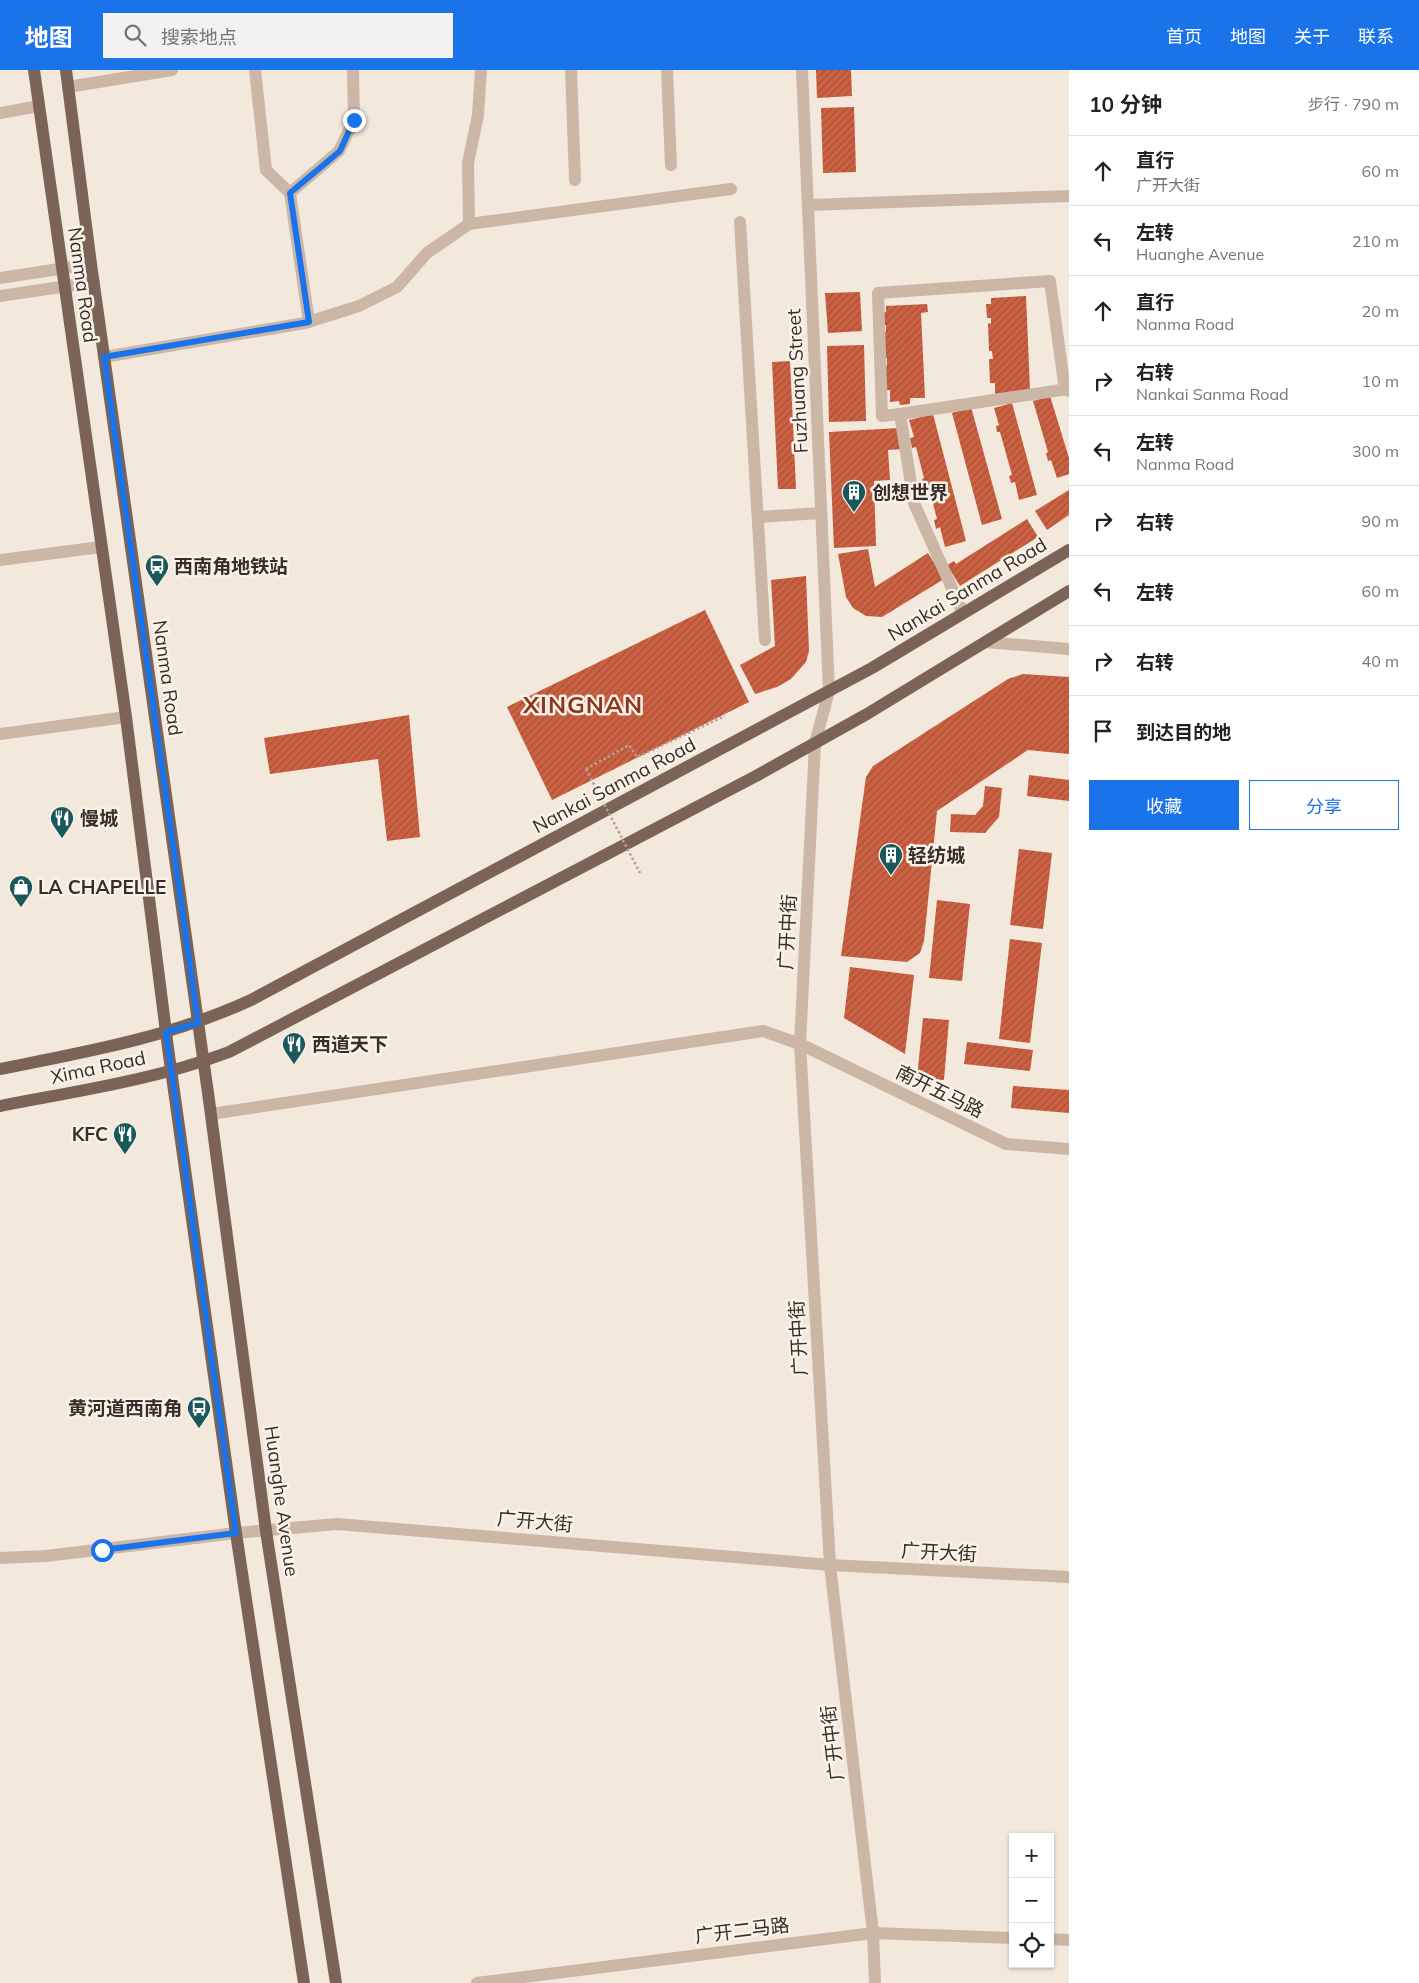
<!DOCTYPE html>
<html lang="zh">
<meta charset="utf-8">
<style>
body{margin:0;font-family:Mulish,"Noto Sans SC",sans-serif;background:#f2f2f2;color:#222}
.controls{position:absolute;right:15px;bottom:15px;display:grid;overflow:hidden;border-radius:0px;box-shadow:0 1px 4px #0004}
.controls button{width:45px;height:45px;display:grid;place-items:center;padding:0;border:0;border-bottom:1px solid #e0e0e0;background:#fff;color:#222;font:25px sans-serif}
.stop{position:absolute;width:15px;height:15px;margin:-11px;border:4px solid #1a73e8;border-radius:50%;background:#fff}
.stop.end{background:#1a73e8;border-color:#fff;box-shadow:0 1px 5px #0008}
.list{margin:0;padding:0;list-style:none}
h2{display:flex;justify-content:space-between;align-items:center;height:65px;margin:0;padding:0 20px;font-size:21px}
h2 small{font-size:16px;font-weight:400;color:#767676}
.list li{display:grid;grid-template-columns:32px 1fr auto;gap:15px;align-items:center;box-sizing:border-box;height:70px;padding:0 20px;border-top:1px solid #e0e0e0}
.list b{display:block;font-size:19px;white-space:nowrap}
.list p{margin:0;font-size:16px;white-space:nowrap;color:#767676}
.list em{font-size:16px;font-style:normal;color:#767676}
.actions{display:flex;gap:10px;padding:15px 20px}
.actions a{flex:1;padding:11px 0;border:1px solid #1a73e8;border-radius:0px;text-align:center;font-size:18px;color:#1a73e8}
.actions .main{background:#1a73e8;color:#fff}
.icon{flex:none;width:28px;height:28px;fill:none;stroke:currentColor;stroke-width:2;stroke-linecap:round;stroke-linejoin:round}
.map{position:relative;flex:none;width:1069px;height:1913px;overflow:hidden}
header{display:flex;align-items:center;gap:30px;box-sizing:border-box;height:70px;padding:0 25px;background:#1a73e8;color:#fff}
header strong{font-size:24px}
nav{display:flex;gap:28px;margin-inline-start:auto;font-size:18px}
.search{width:350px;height:45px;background:#f2f2f2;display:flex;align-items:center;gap:12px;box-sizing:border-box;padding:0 18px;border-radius:0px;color:#767676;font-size:19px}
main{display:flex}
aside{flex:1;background:#fff}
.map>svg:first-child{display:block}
</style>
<header>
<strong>地图</strong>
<div class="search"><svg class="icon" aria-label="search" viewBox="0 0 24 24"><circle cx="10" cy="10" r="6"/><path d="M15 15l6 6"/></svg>搜索地点</div>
<nav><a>首页</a><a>地图</a><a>关于</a><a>联系</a></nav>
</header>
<main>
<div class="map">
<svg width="1069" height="1913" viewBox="0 0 1069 1913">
<defs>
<pattern id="building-hatch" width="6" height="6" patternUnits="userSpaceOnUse" patternTransform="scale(1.25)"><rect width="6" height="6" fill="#cb6142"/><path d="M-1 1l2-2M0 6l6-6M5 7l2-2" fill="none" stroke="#a65037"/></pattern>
</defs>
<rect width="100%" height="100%" fill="#f3e8dc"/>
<g fill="url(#building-hatch)">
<path d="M816 0H851L852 26 817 28Z"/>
<path d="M854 37 856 102 823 103 821 38Z"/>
<path d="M860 222 862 261 828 263 825 223Z"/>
<path d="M1026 226 1030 320 995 324V313H990L989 289H993L992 281H989L988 253 991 254V248H987L986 234H991V228Z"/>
<path d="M927 234 928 242 921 243 925 328H910V334L900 335 899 331 890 332V320H885L884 296H887V288H884L883 261 886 262V255H882L881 242H886V236Z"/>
<path d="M864 275 866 351 829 352 827 276Z"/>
<path d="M790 291 796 419H778L772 292Z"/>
<path d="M1050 326 1069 388V404L1057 408 1051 390 1048 391 1046 383 1048 382 1033 331Z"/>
<path d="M1012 333 1037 425 1019 430 1015 412 1011 413 1009 406 1012 405 1000 362H997L996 356 999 355 994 338Z"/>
<path d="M971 337 1002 449 982 455 952 343Z"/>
<path d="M933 344 966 471 945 477 940 457 936 459 934 450 937 449 929 418 925 419 922 409 924 408 916 377 912 378 910 368 914 367 909 350Z"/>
<path d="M899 358 903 379 888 380 890 410 874 411 876 476 834 478 829 362Z"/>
<path d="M1069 420V445L1047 460 1035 441Z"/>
<path d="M1027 449 1038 467 960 516 947 495 954 491 956 494Z"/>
<path d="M868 479 875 517 928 483 944 509 882 547 866 546 853 538 846 527 838 484Z"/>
<path d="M806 506 809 581 806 592 791 609 777 617 755 624 740 595 775 576 771 510Z"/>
<path d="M705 540 749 632 552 730 507 637Z"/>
<path d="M1023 604 1069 607V684L1028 680 937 741 924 871 920 883 907 892 841 886 866 707 873 696 1008 609Z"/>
<path d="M409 645 420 767 387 771 378 689 270 704 264 668Z"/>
<path d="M1029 705 1069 710V731L1027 726Z"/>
<path d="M985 716 1002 718 999 747 985 763 950 762 951 744 975 745 983 736Z"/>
<path d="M1019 779 1052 783 1043 859 1010 855Z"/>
<path d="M937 830 970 834 962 911 929 908Z"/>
<path d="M1010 869 1042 873 1030 973 999 969Z"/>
<path d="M850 897 914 905 905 984 844 948Z"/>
<path d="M923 948 949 950 944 1010 917 1008Z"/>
<path d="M967 972 1033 980 1030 1001 964 994Z"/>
<path d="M1013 1016 1069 1020V1043L1011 1038Z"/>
</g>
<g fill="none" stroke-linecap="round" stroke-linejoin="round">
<path stroke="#b8a191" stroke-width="2.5" stroke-dasharray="2.5 2.5" stroke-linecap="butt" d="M586 699 629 675 637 687 725 646"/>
<g stroke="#ccb7a7" stroke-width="12">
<path d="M255 0 266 100 290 123 309 252"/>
<path d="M571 0 575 110"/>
<path d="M667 0 671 95"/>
<path d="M68 17 172 0"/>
<path d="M0 43 39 36"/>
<path d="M290 123 339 81 354 50 353 0"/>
<path d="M808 135 1069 126"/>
<path d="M740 152 765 570"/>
<path d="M469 154 468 93 478 45 481 0"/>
<path d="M104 287 305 253 359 236 397 217 427 183 469 154 731 119"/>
<path d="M900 344 1068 319"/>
<path d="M758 447 821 443"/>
<path d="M0 490 101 477"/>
<path d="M963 543 914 433 900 344 882 346 878 223 1050 211 1064 313 1069 321"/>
<path d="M985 572 1069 579"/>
<path d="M0 664 126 647"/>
<path d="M211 1044 763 961 800 974 1006 1074 1069 1079"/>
<path d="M0 1488 46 1486 236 1463 337 1454 830 1495 1069 1507"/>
</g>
<g stroke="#ccb7a7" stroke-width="12">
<path d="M802 0 829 621 815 673 800 974 830 1495 873 1863 875 1913"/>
<path d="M0 208 91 194"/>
<path d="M0 226 94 212"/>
<path d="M1050 1869 1069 1870"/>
<path d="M477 1913 873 1863 1013 1868"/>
</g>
<g stroke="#7b6358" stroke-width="12">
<path d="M34 0 126 647 168 978 236 1463 304 1913"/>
<path d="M66 0 91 194 209 1030 266 1461 336 1913"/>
<path d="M0 999C86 982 171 967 251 930L872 598 1069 480"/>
<path d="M0 1036C77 1021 155 1010 229 982L756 706 867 644 1069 521"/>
</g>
<path stroke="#b8a191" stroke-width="2.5" stroke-dasharray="2.5 2.5" stroke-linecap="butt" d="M586 699 640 803"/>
</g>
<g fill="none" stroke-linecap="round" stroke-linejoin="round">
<path stroke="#1a73e8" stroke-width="6" d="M102 1480 236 1463 166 962 198 953 104 287 309 252 290 123 340 81 354 50"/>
</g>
<defs>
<g id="building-pin" transform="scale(1.25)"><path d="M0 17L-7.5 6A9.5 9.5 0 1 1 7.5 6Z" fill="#1b585b" stroke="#faf2e8"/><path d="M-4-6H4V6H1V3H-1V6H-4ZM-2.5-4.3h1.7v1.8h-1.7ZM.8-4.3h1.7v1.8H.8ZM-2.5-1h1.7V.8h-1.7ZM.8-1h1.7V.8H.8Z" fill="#fff"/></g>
<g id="bus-pin" transform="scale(1.25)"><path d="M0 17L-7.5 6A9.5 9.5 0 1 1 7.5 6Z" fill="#1b585b" stroke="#faf2e8"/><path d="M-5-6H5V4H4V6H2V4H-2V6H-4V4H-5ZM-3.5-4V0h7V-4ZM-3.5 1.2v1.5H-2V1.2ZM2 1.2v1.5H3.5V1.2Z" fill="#fff"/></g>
<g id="restaurant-pin" transform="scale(1.25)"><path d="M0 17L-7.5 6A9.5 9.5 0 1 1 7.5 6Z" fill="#1b585b" stroke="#faf2e8"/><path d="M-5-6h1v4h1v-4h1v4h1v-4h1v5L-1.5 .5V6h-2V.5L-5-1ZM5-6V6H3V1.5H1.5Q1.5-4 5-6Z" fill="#fff"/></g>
<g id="shop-pin" transform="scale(1.25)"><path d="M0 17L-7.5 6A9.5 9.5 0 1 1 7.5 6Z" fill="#1b585b" stroke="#faf2e8"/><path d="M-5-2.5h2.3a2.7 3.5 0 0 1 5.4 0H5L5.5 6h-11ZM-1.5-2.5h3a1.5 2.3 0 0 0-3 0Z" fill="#fff"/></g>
</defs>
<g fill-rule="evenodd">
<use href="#building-pin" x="854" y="422"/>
<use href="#bus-pin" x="157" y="496"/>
<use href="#restaurant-pin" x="62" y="748"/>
<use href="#building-pin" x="891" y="785"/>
<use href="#shop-pin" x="21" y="817"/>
<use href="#restaurant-pin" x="294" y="974"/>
<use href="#restaurant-pin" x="125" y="1064"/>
<use href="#bus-pin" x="199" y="1338"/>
</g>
<g text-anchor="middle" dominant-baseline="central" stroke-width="5" stroke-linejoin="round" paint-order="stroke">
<g font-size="19" fill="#382d28" stroke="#faf2e8">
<text transform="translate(83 215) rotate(82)">Nanma Road</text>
<text transform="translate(797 311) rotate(-93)">Fuzhuang Street</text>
<text transform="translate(967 519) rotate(-31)">Nankai Sanma Road</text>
<text transform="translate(168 608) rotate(82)">Nanma Road</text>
<text transform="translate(614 715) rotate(-28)">Nankai Sanma Road</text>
<text transform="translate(787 862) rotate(-87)">广开中街</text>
<text transform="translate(98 997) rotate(-12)">Xima Road</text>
<text transform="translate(940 1021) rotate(26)">南开五马路</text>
<text transform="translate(798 1268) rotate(-93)">广开中街</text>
<text transform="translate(282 1431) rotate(82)">Huanghe Avenue</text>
<text transform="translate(535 1451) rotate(5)">广开大街</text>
<text transform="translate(939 1482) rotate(3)">广开大街</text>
<text transform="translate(832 1673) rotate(-97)">广开中街</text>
<text transform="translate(742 1860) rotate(-7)">广开二马路</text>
</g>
<g font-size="19" font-weight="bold" fill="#382d28" stroke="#faf2e8" text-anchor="start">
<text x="872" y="422">创想世界</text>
<text x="174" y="496">西南角地铁站</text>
<text x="80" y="748">慢城</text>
<text x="908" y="785">轻纺城</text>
<text x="38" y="817">LA CHAPELLE</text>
<text x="312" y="974">西道天下</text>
<text x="108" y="1064" text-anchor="end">KFC</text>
<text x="182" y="1338" text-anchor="end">黄河道西南角</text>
</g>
<g font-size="24" font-weight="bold" letter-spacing="1" fill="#8b361d" stroke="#faf2e8">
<text x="583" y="634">XINGNAN</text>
</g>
</g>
</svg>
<div class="controls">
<button>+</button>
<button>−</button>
<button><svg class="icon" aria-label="locate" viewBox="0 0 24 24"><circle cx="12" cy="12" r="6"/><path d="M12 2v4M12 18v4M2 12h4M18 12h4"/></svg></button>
</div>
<div class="stop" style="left:102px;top:1480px"></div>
<div class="stop end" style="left:354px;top:50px"></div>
</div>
<aside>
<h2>10 分钟<small>步行 · 790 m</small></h2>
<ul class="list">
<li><svg class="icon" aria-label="ahead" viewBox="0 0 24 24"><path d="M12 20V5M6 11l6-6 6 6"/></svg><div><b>直行</b><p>广开大街</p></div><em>60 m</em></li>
<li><svg class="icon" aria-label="left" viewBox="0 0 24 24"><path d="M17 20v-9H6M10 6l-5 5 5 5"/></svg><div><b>左转</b><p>Huanghe Avenue</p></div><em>210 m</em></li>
<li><svg class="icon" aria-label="ahead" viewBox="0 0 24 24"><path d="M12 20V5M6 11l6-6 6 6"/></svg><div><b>直行</b><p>Nanma Road</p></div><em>20 m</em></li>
<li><svg class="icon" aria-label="right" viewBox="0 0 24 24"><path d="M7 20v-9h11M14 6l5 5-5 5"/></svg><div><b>右转</b><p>Nankai Sanma Road</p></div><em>10 m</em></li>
<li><svg class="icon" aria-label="left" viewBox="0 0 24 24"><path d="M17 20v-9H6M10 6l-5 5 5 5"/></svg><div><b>左转</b><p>Nanma Road</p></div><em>300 m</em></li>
<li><svg class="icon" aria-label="right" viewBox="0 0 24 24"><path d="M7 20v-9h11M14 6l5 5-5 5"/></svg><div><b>右转</b></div><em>90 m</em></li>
<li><svg class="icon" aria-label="left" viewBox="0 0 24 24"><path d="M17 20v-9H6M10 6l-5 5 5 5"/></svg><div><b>左转</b></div><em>60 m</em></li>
<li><svg class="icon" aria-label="right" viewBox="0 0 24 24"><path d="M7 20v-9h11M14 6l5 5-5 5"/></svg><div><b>右转</b></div><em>40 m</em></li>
<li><svg class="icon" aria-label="arrive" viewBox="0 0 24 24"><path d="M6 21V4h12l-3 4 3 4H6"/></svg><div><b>到达目的地</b></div></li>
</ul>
<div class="actions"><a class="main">收藏</a><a>分享</a></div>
</aside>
</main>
